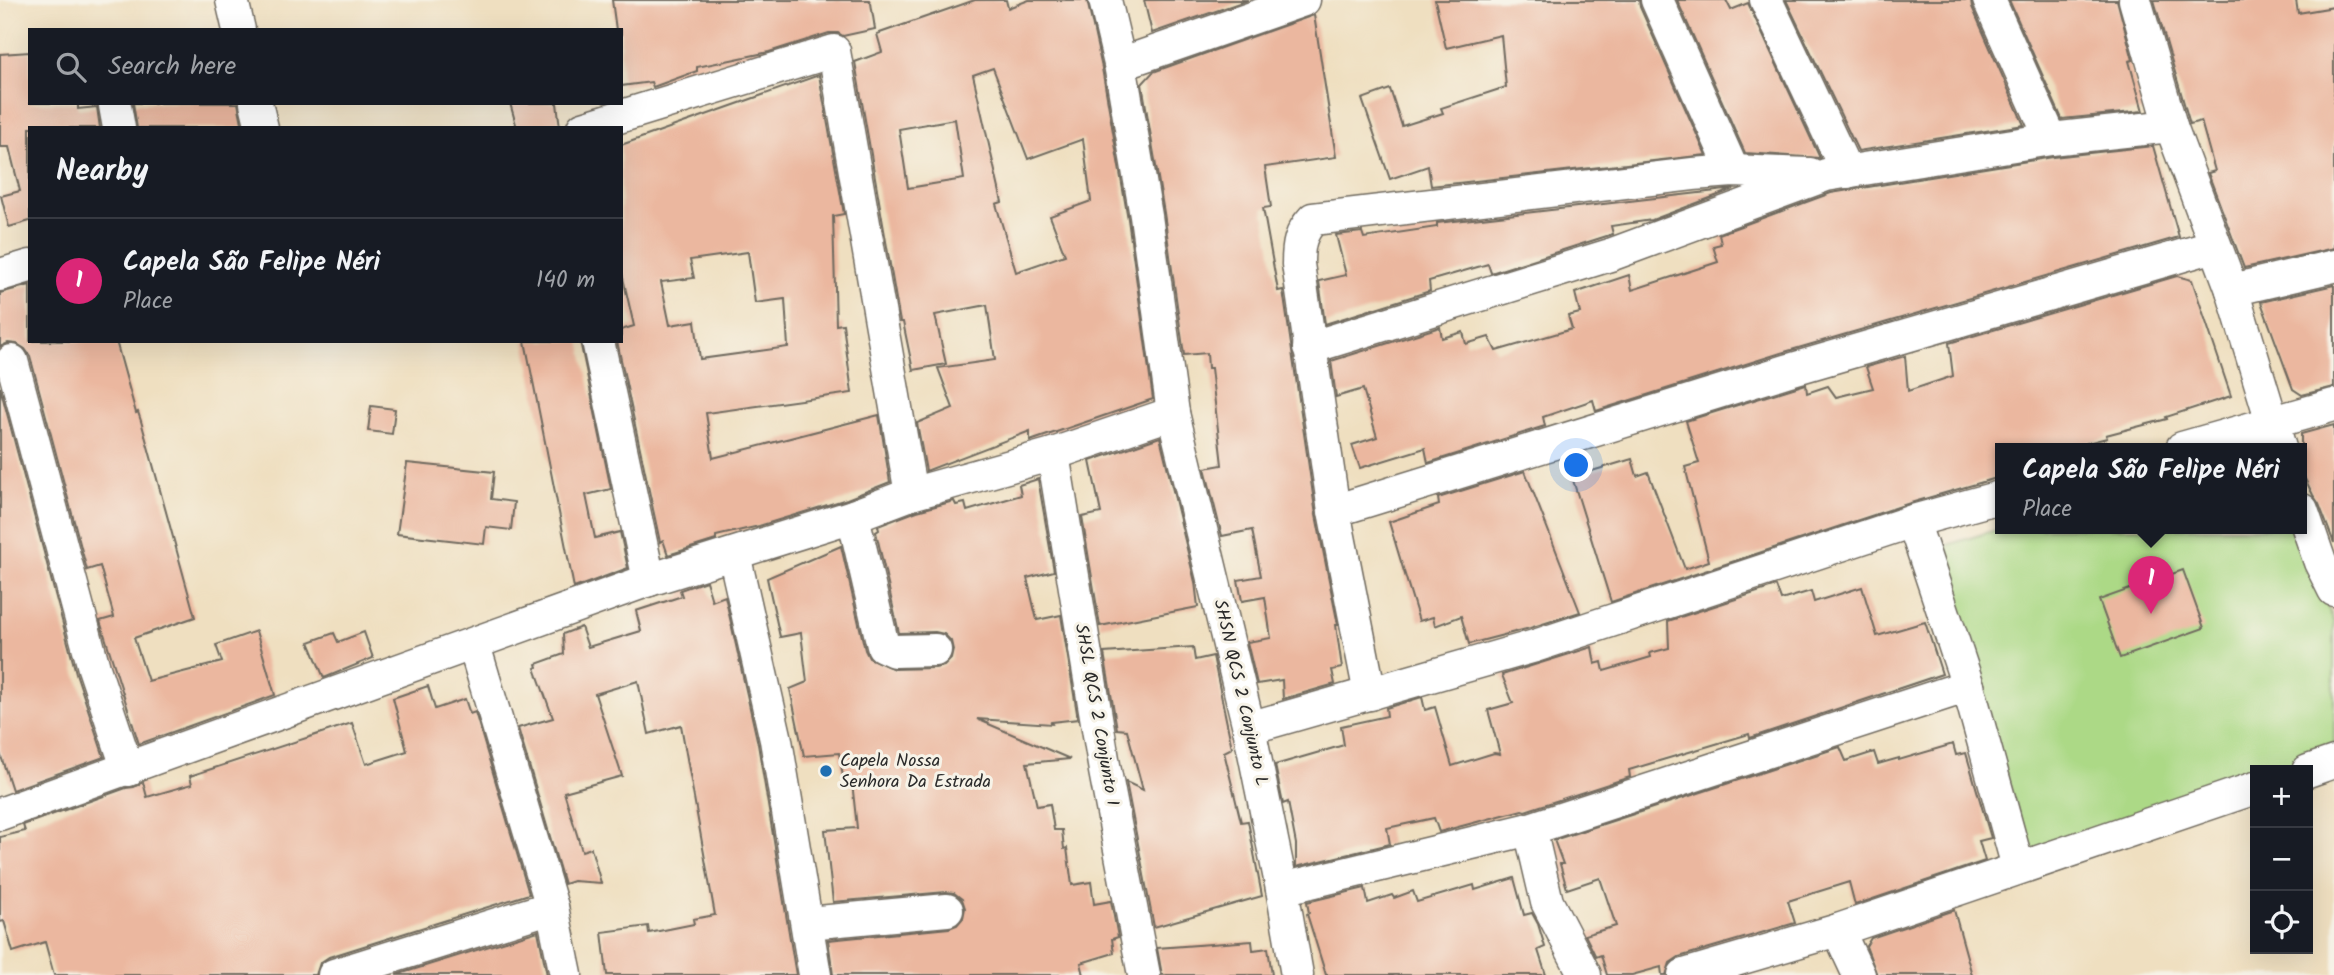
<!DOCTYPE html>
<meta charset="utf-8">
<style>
body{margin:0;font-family:Kalam,sans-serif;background:#20242c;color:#f1f3f6}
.controls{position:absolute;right:21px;bottom:21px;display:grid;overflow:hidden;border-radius:0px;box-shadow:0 7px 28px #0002}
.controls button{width:63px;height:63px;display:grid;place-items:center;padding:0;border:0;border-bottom:2px solid #363941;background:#171b24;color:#f1f3f6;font:35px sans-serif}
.you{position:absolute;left:1577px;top:466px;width:24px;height:24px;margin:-18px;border:5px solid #fff;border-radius:50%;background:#1a73e8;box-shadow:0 0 0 10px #1a73e833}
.badge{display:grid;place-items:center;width:46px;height:46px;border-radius:50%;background:#db2777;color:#fff;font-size:23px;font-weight:700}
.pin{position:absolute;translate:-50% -58px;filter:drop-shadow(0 2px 4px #0008)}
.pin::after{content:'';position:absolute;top:37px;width:24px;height:21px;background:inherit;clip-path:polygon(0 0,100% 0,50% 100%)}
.popup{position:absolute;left:1995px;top:443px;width:312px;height:91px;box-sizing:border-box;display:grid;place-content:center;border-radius:0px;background:#171b24;filter:drop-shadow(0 2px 5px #0005);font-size:23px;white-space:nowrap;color:#9ea1a6}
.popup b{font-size:26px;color:#f1f3f6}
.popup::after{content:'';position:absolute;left:50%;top:100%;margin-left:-14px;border:14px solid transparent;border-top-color:#171b24}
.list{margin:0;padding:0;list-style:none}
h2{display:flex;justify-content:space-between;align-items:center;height:91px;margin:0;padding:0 28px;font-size:30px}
h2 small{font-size:23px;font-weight:400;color:#9ea1a6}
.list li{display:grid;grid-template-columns:46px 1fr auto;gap:21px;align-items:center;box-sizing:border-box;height:126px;padding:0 28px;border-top:2px solid #363941}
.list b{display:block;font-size:26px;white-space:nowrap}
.list p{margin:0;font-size:23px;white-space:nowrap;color:#9ea1a6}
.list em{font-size:23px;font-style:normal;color:#9ea1a6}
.icon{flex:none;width:38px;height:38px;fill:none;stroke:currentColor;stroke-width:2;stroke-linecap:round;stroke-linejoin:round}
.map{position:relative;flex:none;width:2334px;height:975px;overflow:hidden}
.search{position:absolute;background:#171b24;box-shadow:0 7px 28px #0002;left:28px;top:28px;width:595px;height:77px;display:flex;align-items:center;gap:18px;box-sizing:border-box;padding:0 24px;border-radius:0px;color:#9ea1a6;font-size:26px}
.panel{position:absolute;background:#171b24;box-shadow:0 7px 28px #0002;left:28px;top:126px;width:595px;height:217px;border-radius:0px}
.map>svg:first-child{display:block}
</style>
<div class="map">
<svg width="2334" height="975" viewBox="0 0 2334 975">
<rect width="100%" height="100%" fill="#f7f3e8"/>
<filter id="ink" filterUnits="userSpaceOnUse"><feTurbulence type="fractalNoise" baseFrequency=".0143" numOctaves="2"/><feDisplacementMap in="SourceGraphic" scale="14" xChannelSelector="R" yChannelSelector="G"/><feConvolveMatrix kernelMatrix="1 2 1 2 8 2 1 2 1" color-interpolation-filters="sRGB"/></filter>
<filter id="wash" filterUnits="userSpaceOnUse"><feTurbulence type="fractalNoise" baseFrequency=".00686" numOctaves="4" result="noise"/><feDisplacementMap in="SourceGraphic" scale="28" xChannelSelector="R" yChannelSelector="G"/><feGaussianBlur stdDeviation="1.57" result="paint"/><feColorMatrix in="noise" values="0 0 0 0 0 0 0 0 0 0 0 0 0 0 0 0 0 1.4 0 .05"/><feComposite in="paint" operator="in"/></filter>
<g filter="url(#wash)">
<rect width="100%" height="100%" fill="#efdfc0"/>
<path fill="#acd986" stroke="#6c8258" stroke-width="2" d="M2002 528H2291L2334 621V759L2302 770H2255V787L2046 853 2028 848 1938 548Z"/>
<g id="blocks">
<g fill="#ebb79f" fill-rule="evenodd">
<path d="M612 0H869L871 3 875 29 843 36 838 33H829L769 52 697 67V71L653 87 651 82 621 86V30H616Z"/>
<path d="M975 0H1006L1008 8 1029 0H1087L1102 68 1128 219 1153 399 1030 441V431L926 471 917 423 953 408 938 368 995 360 987 305 935 315 946 364 913 370 903 322H900L897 305 855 62 882 52 877 34ZM993 68 1028 159 1083 139 1091 201 1050 216 1065 255 1016 272 996 204 1002 202 973 75ZM955 119 964 179 908 188 899 129Z"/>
<path d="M1144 0H1248L1152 33Z"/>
<path d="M1435 0H1639L1640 7 1706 155 1431 186 1428 166 1390 179 1362 99 1390 89 1402 126 1443 113 1441 108 1506 87 1501 35 1446 48Z"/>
<path d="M1677 0H1726L1731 10 1748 3 1820 158 1745 153Z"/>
<path d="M1786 0H1971L1972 7 2024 125 1858 151Z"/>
<path d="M2009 0H2117L2133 60 2129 61 2143 111 2062 119Z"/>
<path d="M2154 0H2296L2298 13 2334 7V248L2244 268 2208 173 2215 171 2201 121 2190 124Z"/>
<path d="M1314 15 1336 157 1265 167 1271 207 1263 208 1278 291 1283 290 1316 515 1338 625H1336L1342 668 1332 670 1335 684 1283 699 1282 680 1257 684 1247 642 1271 638 1265 597 1242 601 1238 580 1261 576 1252 530 1222 536 1205 468 1222 465 1211 368H1208L1207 353 1184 355 1164 213 1142 84 1153 72Z"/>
<path d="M30 52V103H78V109L97 107 100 128H30V221L9 227 1 196 20 191 9 147H0V54Z"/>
<path d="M819 75 844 214 833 216 836 325 843 324 852 393 706 413 713 458 879 415 890 482 847 499 759 526 716 536V540L668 555 663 540 660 542 617 341H621V330L634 326 621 269V145ZM748 252 755 303 785 299 788 347 700 359 695 321 670 325 661 282 694 278 690 260Z"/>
<path d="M133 103H238L243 128H137Z"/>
<path d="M510 103H557L560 128H517Z"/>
<path d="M2153 146 2179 237 1781 353 1596 411 1593 400 1543 417 1545 426 1428 463 1425 448 1360 468 1352 445 1377 437 1363 389 1336 397 1331 361 1440 327 1442 338 1463 332 1466 344 1489 337 1496 351 1572 329 1568 316 1580 313 1575 293 1629 275 1632 290 1718 262 1713 246 1721 244 1719 234 1831 193 2053 157Z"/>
<path d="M1734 189 1652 220 1611 226 1613 234 1491 273 1488 264 1429 281 1430 291 1325 324 1319 281 1346 275 1336 235 1362 232 1364 238 1437 227V223Z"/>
<path d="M2177 276 2192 280 2231 396 2166 417 2167 419 2106 435 2107 438 2087 443 2089 448H2000V477L1907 504 1611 602 1572 477 1632 459 1637 476 1648 472 1685 569 1709 561 1685 467 1699 463 1686 421 1806 384 1807 393 1828 386 1836 397 1873 388 1866 367 1905 356 1908 391 1953 376 1949 343Z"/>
<path d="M30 285V341H116L136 413 138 412 141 421 195 617 134 638 148 681 222 662 216 645 256 631 275 695 139 744 100 621 114 617 100 566 87 570 30 356 25 349 17 344 8 343 0 347V293Z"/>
<path d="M2334 285V387L2302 395 2293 389 2261 302Z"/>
<path d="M525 341H580L611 489 586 495 595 538 620 532 628 568 574 588Z"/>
<path d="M0 387 76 673 104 757 12 790 0 753Z"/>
<path d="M371 406 395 409 392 434 368 431Z"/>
<path d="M2334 425V543L2319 504 2313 495 2301 471V434Z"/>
<path d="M1160 437 1195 582 1198 607 1100 626 1082 517 1101 513 1090 461Z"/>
<path d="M407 463 494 472 491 499 514 502 511 530 486 527 484 544 397 534Z"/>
<path d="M1525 471 1580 612 1530 628 1469 644 1461 616 1435 626 1433 617 1419 621 1389 522 1439 505 1438 498Z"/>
<path d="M1038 479 1054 571 1027 578 1037 620 1061 615 1078 719 1051 722 1052 724 977 719 1070 759 1027 763 1037 806 1050 804 1054 830H1062L1064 849 1067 848 1072 885 1091 882 1094 904 1111 901 1118 937 1112 939 1114 953 1081 963 1084 975H833L828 940 949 928 957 925 963 918 965 908 962 899 954 893 946 892 833 902 825 830 857 828 852 782 844 783 839 753 804 756 790 689 807 682 801 633 780 637 767 578 841 546 865 650 869 658 894 669 935 668 944 666 951 659 953 650 951 641 944 634 935 632 899 633 876 532 879 530 878 526 917 511 954 501 956 505 965 503 967 511 1021 495 1019 485Z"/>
<path d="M2183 570 2204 628 2120 658 2099 600Z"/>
<path d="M706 581 712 601 725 596 758 744 796 975H607L602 932 648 926 649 933 694 924 693 919 715 915 681 725 649 734 638 681 595 694 622 776 564 792 582 851 591 848 601 883 573 881 564 884 518 728 553 718 535 668 537 667 536 664 564 654 563 634 581 627 588 647 641 631 636 611 682 596 680 590Z"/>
<path d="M1776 586 1781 600 1811 591 1814 602 1862 587 1877 636 1925 622 1942 674 1750 738 1749 734 1629 770 1630 777 1525 811 1522 810 1439 832 1434 818 1387 828 1390 844 1296 867V844L1288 802 1283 804 1275 765 1344 745 1341 726 1387 716 1386 708 1422 697 1425 710 1435 707 1452 766 1494 753 1500 754 1488 710 1513 703 1502 675 1592 647 1595 664 1602 662 1604 671 1651 657 1650 653 1669 648 1668 621Z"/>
<path d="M364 632 373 658 324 678 309 642 334 633 338 642Z"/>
<path d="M1193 647 1195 660 1213 656 1232 748 1224 752 1241 822 1248 821 1262 896 1154 927 1126 782 1143 790 1127 730 1117 729 1104 653Z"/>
<path d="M428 686 435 709 465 699 470 714 475 712 529 894 329 957 320 963 316 975H54L45 942 13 952 4 921 0 922V837L25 831 23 825 126 788 134 787 143 782 147 797 192 784 190 776 352 723 366 764 407 751 393 698Z"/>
<path d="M1953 744 1956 755 1966 753 1991 838 1979 841 1985 861 1855 905 1849 882 1788 901 1795 923 1679 957 1670 963 1666 975H1662L1661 967 1632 975H1607L1601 955 1596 957 1585 935 1616 926 1600 878 1567 889 1560 864H1563L1554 840 1840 747 1846 761 1874 752 1878 764 1899 758V760Z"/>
<path d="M1514 878 1524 915 1532 913 1538 924 1545 947 1538 950 1546 975H1326L1307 914 1309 913 1307 902 1365 888 1368 903 1392 895 1394 898 1413 891 1417 902 1474 885 1475 890Z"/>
<path d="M1954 910 1972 975H1877L1866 946 1871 938Z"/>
<path d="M538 931 547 975H396Z"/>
<path d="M1252 941 1253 950 1268 948 1272 975H1162L1157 948Z"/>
</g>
</g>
</g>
<g filter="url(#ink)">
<use href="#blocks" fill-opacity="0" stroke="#706a5f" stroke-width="2"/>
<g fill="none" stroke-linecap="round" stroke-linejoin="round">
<g stroke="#706a5f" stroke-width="35">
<g id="street">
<path d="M232 0 239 30"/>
<path d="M1105 0 1120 64 1146 216 1173 413 1249 728 1282 889 1297 975"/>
<path d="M1657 0 1733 171"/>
<path d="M1766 0 1847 172"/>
<path d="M1989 0 2051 139"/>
<path d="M2135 0 2171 126 2232 290 2280 448"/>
<path d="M1120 64 1304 0"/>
<path d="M256 103 262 128"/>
<path d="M115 106 119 128"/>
<path d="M583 128 834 51 911 494"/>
<path d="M0 275 30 266"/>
<path d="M2232 290 2334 266"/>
<path d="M598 341 649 580"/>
<path d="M1309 348 1610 255 1826 175 2051 139 2171 126"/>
<path d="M12 361 94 668 128 770"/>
<path d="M2182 448 2334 405"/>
<path d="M1053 454 1105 771 1144 975"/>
<path d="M2302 510 2320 562 2334 590"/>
<path d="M1334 511 1298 264C1298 245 1300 233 1313 219L1693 174 1733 171 1810 174"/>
<path d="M853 516 883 646 894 651 935 650"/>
<path d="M1913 521 1968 686 2018 867"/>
<path d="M734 554 776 740 815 975"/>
<path d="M474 645 552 907 566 975"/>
<path d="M1370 694 1334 511 1786 371 2215 246"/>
<path d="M1249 728 1535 646 1913 521 2000 497"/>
<path d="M2308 771 2334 762"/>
<path d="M0 814 649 580 853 516 911 494 1053 454 1173 413"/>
<path d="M1530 829 1547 902 1585 975"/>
<path d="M1282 889 1530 829 1968 686"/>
<path d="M808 923 947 910"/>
<path d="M1838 930 1859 975"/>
<path d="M334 975 552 907"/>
<path d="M1684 975 1838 930 2255 788"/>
</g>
</g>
<use href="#street" stroke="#fff" stroke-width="32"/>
</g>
</g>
<circle fill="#1f6fb2" stroke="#f7f3e8" stroke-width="2.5" cx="826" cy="771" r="7"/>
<g text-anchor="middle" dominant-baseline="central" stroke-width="6" stroke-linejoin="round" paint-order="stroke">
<g font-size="18" fill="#2b2b2b" stroke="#f7f3e8">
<text transform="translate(1240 693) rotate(77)">SHSN QCS 2 Conjunto L</text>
<text transform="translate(1096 715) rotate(80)">SHSL QCS 2 Conjunto I</text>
</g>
<g font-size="18" fill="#2b2b2b" stroke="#f7f3e8" text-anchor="start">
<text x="840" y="761">Capela Nossa<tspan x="840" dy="21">Senhora Da Estrada</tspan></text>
</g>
</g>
</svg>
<div class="controls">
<button>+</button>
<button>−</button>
<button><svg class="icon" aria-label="locate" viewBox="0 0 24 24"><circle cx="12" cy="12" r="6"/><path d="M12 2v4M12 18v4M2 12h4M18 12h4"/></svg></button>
</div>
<div class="you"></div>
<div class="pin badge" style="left:2151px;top:614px">1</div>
<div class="popup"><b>Capela São Felipe Néri</b>Place</div>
<div class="search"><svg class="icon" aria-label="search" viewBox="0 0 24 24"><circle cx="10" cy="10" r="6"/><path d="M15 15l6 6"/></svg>Search here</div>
<section class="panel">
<h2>Nearby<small></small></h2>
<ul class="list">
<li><span class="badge">1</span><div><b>Capela São Felipe Néri</b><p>Place</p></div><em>140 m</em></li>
</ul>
</section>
</div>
